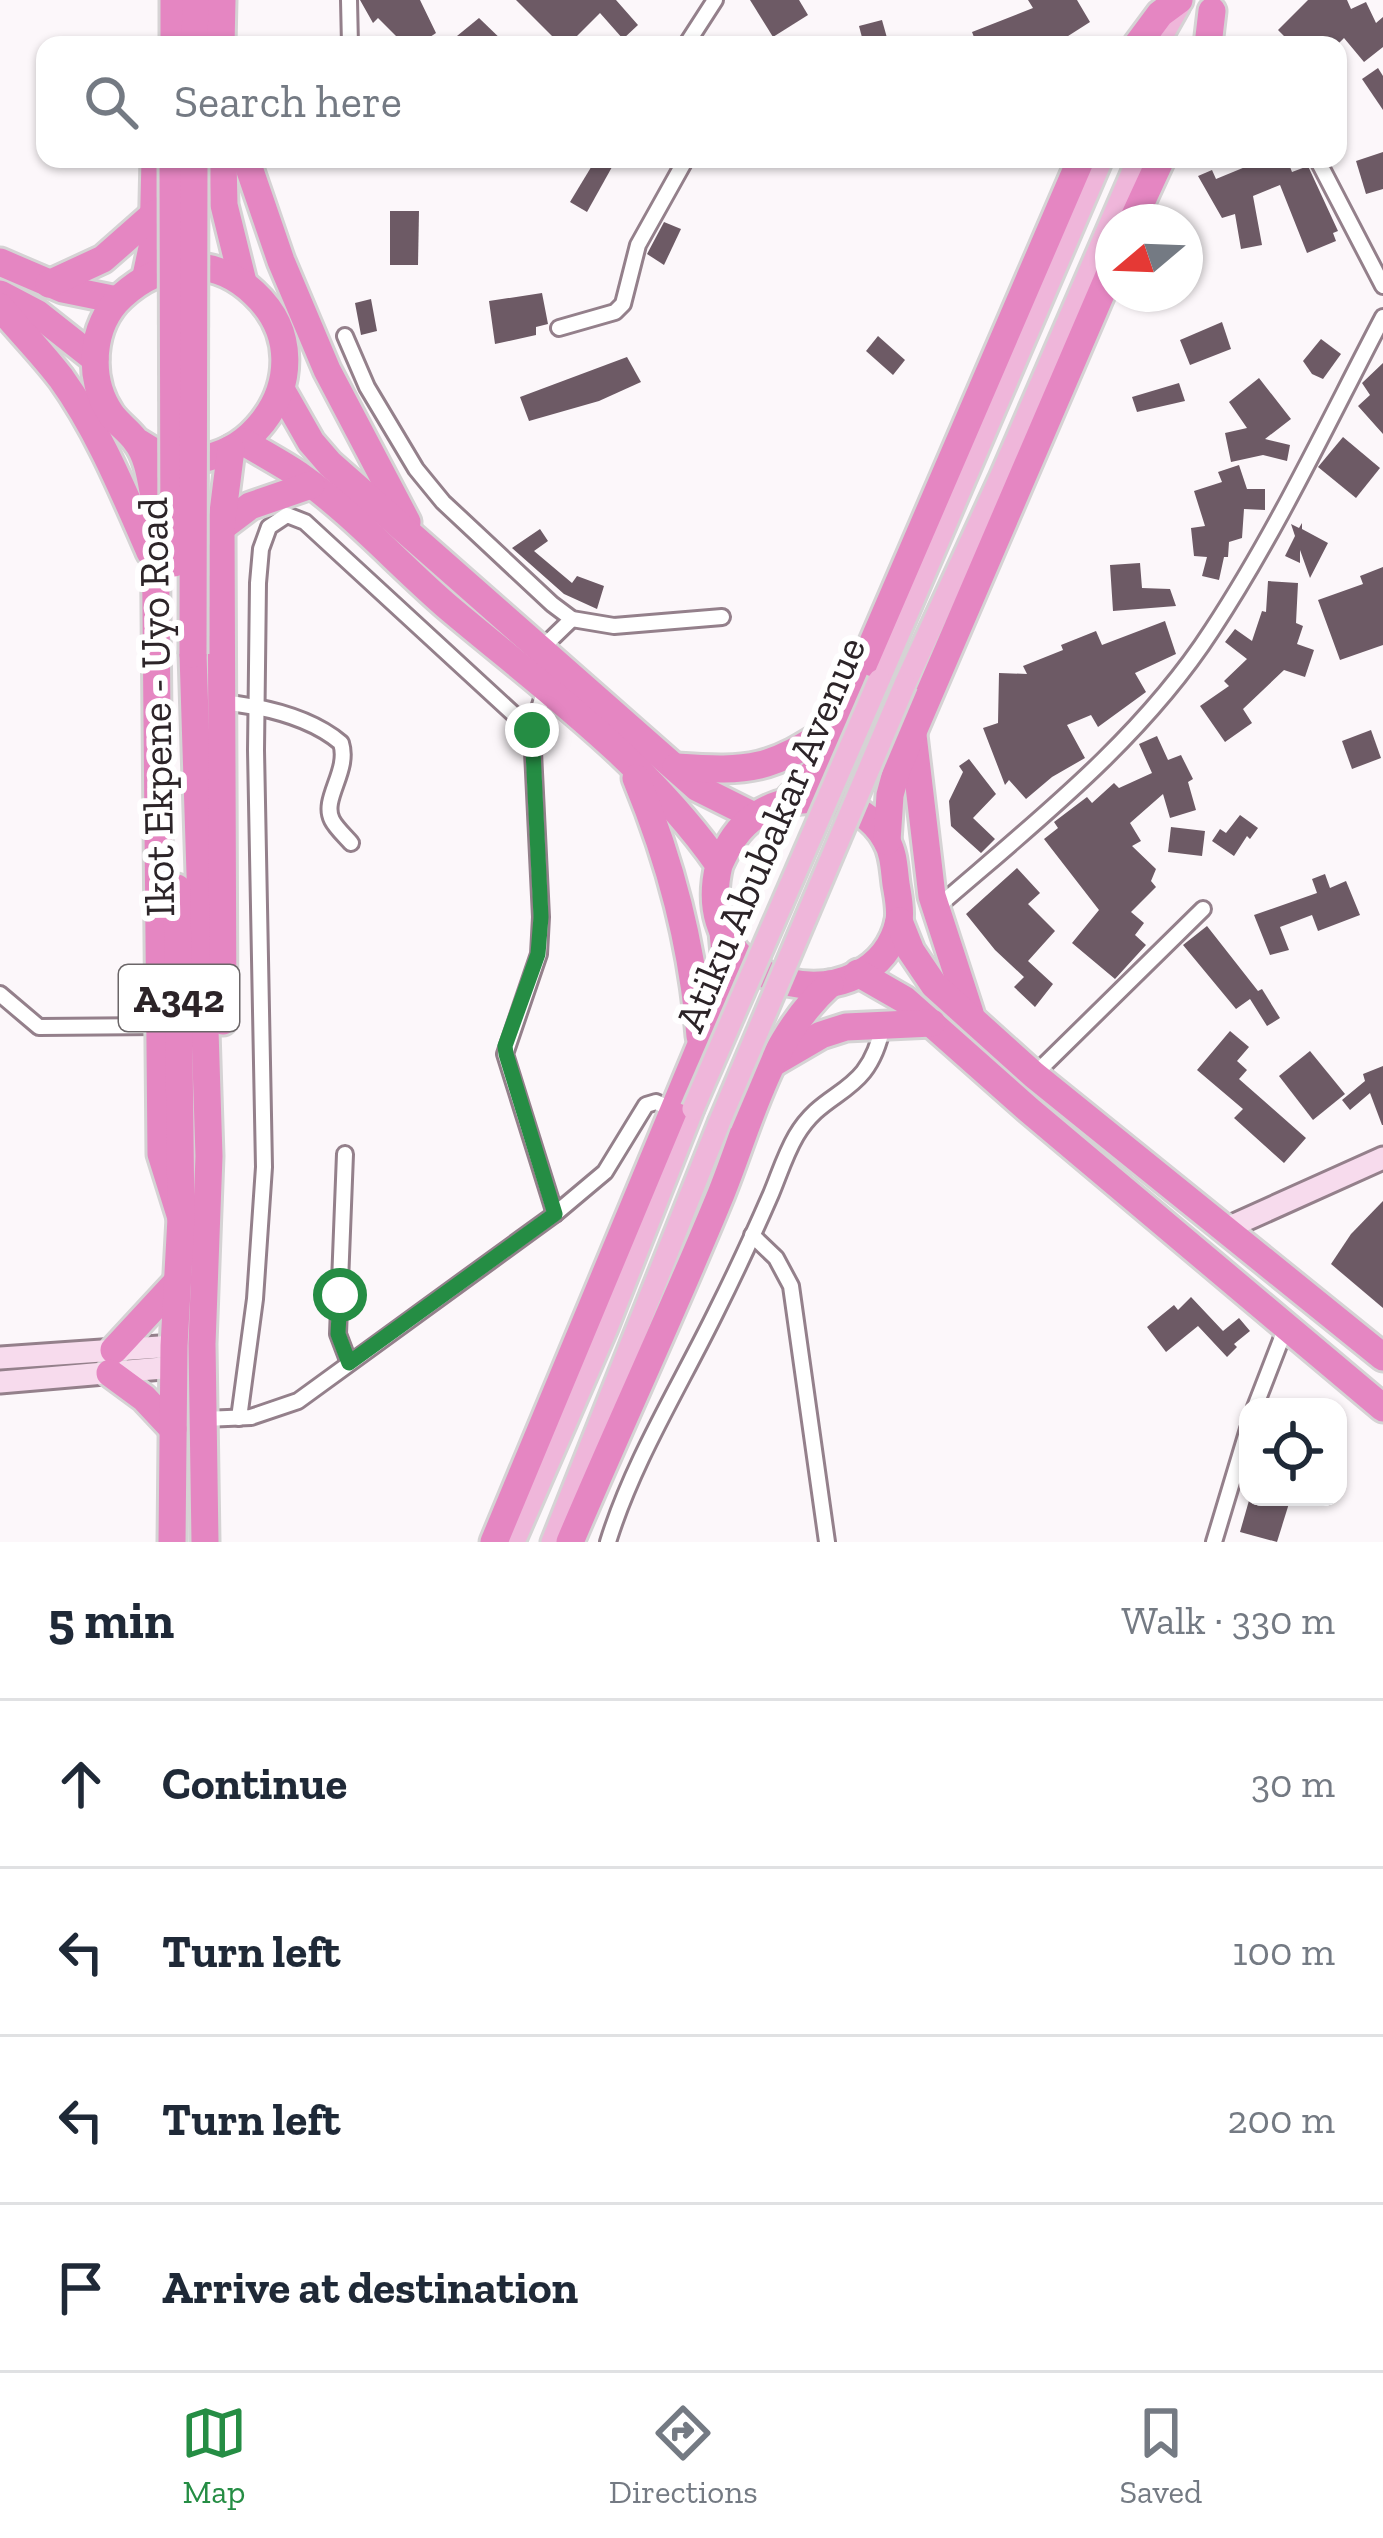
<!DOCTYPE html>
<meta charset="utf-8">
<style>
body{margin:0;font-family:"Zilla Slab",serif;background:#f2f2f3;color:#1f2937}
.controls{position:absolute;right:36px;bottom:36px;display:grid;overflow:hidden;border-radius:24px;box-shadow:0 3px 9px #0004}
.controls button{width:108px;height:108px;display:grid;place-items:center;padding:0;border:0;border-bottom:3px solid #e0e1e3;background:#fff;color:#1f2937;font:60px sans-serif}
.compass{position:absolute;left:1095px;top:204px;width:108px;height:108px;border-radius:50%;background:#fff;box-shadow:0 3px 9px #0004;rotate:251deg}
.stop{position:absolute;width:36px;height:36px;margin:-27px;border:9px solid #258d44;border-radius:50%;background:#fff}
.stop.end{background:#258d44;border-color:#fff;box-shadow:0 3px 12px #0008}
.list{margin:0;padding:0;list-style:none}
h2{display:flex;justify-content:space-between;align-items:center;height:156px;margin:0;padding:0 48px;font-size:51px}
h2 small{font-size:39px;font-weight:400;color:#747a83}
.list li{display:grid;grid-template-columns:78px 1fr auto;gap:36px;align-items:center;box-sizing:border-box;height:168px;padding:0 48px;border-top:3px solid #e0e1e3}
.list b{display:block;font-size:45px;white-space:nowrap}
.list em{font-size:39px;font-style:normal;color:#747a83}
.icon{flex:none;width:66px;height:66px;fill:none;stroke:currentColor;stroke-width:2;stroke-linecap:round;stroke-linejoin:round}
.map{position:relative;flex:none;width:1383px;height:1542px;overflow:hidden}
.search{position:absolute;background:#fff;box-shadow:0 3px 9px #0004;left:36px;right:36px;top:36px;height:132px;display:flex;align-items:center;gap:30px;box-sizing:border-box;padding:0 42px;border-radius:24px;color:#747a83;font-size:45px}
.sheet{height:828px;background:#fff}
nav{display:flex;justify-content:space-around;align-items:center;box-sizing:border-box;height:168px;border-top:3px solid #e0e1e3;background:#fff;font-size:33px;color:#747a83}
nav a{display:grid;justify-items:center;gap:6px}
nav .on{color:#258d44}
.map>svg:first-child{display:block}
</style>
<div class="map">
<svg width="1383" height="1542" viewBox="0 0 1383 1542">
<rect width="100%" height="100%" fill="#fcf7fa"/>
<g fill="#6d5a65">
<path d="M360 0H420L436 33 418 45H405L378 18 373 23Z"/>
<path d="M516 0H616L638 25 623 39 600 13 568 45H561Z"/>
<path d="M750 0H799L808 15 773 37Z"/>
<path d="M1028 0H1077L1090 22 1065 38 1069 45H977L972 32 1033 8Z"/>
<path d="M1308 0H1347L1351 9 1366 2 1376 23 1383 17V47L1364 62 1344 38 1337 45H1274L1284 36 1278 30Z"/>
<path d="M479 18 507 45H446Z"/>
<path d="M882 20 889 45H864L859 26Z"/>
<path d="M1378 68 1383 76V110L1362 79Z"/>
<path d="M1383 152V189L1366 194 1356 161Z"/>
<path d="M596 159 612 167 587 212 570 202Z"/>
<path d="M1247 159H1287L1292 172 1308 166 1338 231 1333 233 1336 241 1307 253 1280 185 1253 196 1262 245 1241 249 1235 214 1222 218 1198 176 1212 170 1216 179 1250 165Z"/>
<path d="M390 211H419L418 265H390Z"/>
<path d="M664 222 681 229 664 265 647 254Z"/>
<path d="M542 293 548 324 536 327V335L495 344 489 301Z"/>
<path d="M371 299 377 331 361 335 355 303Z"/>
<path d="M1222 322 1231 349 1190 365 1180 340Z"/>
<path d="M878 336 905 360 893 375 866 351Z"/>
<path d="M1321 339 1341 354 1323 379 1312 374 1303 361Z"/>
<path d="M627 357 641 382 599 401 529 421 520 397Z"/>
<path d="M1383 363V434L1358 406 1370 395 1362 383Z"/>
<path d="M1259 378 1291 419 1265 439 1290 445 1287 461 1263 455 1231 462 1225 433 1247 428 1229 402Z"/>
<path d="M1179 383 1185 401 1137 412 1132 397Z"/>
<path d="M1343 437 1380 468 1356 498 1318 467Z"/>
<path d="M1239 465 1247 489H1265V510L1244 509 1242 538 1229 542 1228 557H1224L1219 580 1202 576 1207 557 1194 556 1191 528 1205 526 1194 491 1222 482 1218 472Z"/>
<path d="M1302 523V529L1328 543 1310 578 1300 550V563L1285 556 1295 536 1291 524 1299 528Z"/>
<path d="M540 529 548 541 534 551 572 583 577 576 604 586 597 609 564 594 512 548Z"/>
<path d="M1140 563 1142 588 1170 589 1176 606 1113 611 1110 565Z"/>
<path d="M1383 567V645L1340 660 1318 600 1363 584 1360 576Z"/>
<path d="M1268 581 1298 583 1296 623 1303 626 1297 644 1314 650 1305 677 1284 670 1243 709 1252 723 1225 742 1200 706 1229 686 1224 681 1247 659 1225 642 1235 629 1252 641 1262 611 1266 612Z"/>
<path d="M1165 621 1176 654 1135 673 1146 692 1098 727 1091 715 1067 725 1085 758 1052 777 1026 799 1009 780 1005 785 983 728 998 723 999 673 1027 674 1023 666 1063 650 1061 645 1096 631 1102 645Z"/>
<path d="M1371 730 1381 758 1352 769 1342 741Z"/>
<path d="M1157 736 1168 760 1181 755 1193 779 1188 782 1196 810 1170 818 1163 794 1130 823 1141 841 1132 846 1156 869 1151 881 1156 887 1131 912 1144 923 1135 935 1146 945 1115 979 1072 943 1099 910 1044 839 1058 828 1054 822 1087 797 1092 803 1114 783 1119 788 1152 773 1139 744Z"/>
<path d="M969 759 996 794 973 818 995 839 981 853 951 826 949 801 963 772 959 766Z"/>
<path d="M1240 815 1258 828 1250 839 1247 836 1234 856 1212 841 1220 829 1226 833Z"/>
<path d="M1171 827 1205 831 1202 856 1168 852Z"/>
<path d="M1017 868 1040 893 1028 904 1055 931 1028 961 1053 984 1035 1007 1014 987 1024 977 995 950 966 914Z"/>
<path d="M1325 874 1330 888 1346 881 1360 915 1318 931 1312 915 1280 927 1289 950 1270 955 1254 915 1317 893 1312 879Z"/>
<path d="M1207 926 1258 991 1262 989 1280 1018 1267 1026 1250 999 1236 1009 1183 945Z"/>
<path d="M1230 1031 1249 1047 1237 1061 1247 1070 1239 1079 1306 1138 1284 1163 1234 1118 1243 1109 1197 1070Z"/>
<path d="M1310 1051 1345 1094 1313 1120 1279 1076Z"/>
<path d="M1383 1066V1125H1382L1370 1093 1350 1110 1342 1100 1365 1081 1363 1074Z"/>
<path d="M1383 1201V1308L1331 1264 1351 1234Z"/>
<path d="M1191 1297 1223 1331 1239 1318 1250 1331 1234 1344 1237 1347 1227 1357 1198 1326 1166 1352 1147 1327 1174 1305 1178 1310Z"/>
<path d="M1250 1497H1291L1277 1542 1240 1532Z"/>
</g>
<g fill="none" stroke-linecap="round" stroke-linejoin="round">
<g stroke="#94808b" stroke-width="20">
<g id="street">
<path d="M349 0 350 45"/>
<path d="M686 45 715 0"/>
<path d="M1317 159 1383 286"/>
<path d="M559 328 615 312 623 304 638 245 686 159"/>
<path d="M345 336 367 387 416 469 443 502 552 604 572 619 614 626 722 617"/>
<path d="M542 648 572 619"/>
<path d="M545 689 532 731 541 917 539 954 505 1054 555 1214"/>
<path d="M220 702C261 706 309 716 341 743 350 771 321 799 332 820 336 828 345 836 351 843"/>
<path d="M935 909C1033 824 1141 740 1212 630 1277 531 1328 422 1383 317"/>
<path d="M0 994 39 1027 160 1026"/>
<path d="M1034 1075 1203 909"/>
<path d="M345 1154 338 1334 349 1363"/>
<path d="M752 1235 776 1258 791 1286 827 1542"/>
<path d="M1255 1407 1286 1327"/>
<path d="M239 1418 255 1299 264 1167 256 750 258 583 261 549 269 527 287 515 305 522 532 731"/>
<path d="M204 1419 251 1417 298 1401 555 1214 605 1172 646 1105 656 1102 673 1110"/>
<path d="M608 1542C633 1461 680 1386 717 1310 736 1272 754 1233 771 1194 779 1175 785 1155 796 1136 826 1085 868 1099 883 1025"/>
<path d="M1214 1542 1248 1429"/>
</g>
</g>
<g stroke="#94808b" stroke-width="27">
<g id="secondary">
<path d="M1223 1230 1383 1158"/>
<path d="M0 1358 174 1346"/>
<path d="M0 1382 174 1367"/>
</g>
</g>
<g stroke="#d5d3d4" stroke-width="27">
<g id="primary">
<path d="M1157 45 1179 6"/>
<path d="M879 680 1102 159"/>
<path d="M905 684 999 480 1138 159"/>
<path d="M514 1542 607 1328 693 1109"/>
<path d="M552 1542 719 1123"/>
</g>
</g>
<g stroke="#d5d3d4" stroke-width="33">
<g id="highway">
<path d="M174 45V0"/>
<path d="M195 45 196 0"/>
<path d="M221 45 222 0"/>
<path d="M1137 45 1160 14 1179 0"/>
<path d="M1208 45 1212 11"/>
<path d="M223 159 224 205 243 282"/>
<path d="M246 159 281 261 327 370 407 522"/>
<path d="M1132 222 1161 159"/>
<path d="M0 262 63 289 117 300"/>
<path d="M146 276 153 243 155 159"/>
<path d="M49 284 103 259 154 214"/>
<path d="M0 294 38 314 95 359"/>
<path d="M0 307C20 331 42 353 61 378 99 431 124 493 150 552"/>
<path d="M282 391 311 442 330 464 698 788 754 816"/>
<path d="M138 442C231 508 339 372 254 293 236 276 213 265 188 267 161 269 142 278 122 296 90 325 87 379 111 414 118 424 129 431 136 441 149 457 151 482 155 502L161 1154 181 1218"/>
<path d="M244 442C262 453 281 463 299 475 353 513 399 565 449 608 544 688 648 763 719 865 687 998 876 1026 899 921 901 909 898 896 896 884 894 869 894 853 886 840 862 795 796 789 757 815 738 827 728 845 719 865"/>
<path d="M221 528 250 506 311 485"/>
<path d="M193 654 209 1156 202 1344 205 1542"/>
<path d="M913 735 932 896 970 1013"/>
<path d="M676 767C751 772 771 770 834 727"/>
<path d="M636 778C671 863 692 944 700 1036"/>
<path d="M788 800 816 770 833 735 1081 159"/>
<path d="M887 841 890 795 897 769 1113 266"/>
<path d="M899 921 911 951 934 985 1034 1075 1383 1357"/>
<path d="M858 973 905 1000 1029 1110 1383 1408"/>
<path d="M223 1021 221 528 231 449"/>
<path d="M773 1063 821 1035 846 1027 932 1023"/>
<path d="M114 1350 177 1282"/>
<path d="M110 1373 144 1398 173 1429"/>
<path d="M172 1542 174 1346 181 1218 177 888"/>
<path d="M494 1542 720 999 726 964 723 932"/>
<path d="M570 1542C619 1426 673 1311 721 1194 751 1119 768 1040 830 984"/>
</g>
</g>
<use href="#street" stroke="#fff" stroke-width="14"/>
<use href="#secondary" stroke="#f7dbed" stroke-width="21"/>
<use href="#primary" stroke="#efb6da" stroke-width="21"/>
<use href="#highway" stroke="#e586c2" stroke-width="27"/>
<g stroke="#d5d3d4" stroke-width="27" stroke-linecap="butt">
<g id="primary-bridge">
<path d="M693 1109 879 680"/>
<path d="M719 1123 905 684"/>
</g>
</g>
<g stroke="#d5d3d4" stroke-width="33" stroke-linecap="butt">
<g id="highway-bridge">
<path d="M173 159 174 563"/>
<path d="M193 654 194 159"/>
</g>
</g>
<use href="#primary-bridge" stroke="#efb6da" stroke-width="21"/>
<use href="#highway-bridge" stroke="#e586c2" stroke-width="27"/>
</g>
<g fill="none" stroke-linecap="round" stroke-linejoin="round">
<path stroke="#258d44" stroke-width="15" d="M340 1295 338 1334 349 1363 555 1214 506 1054 505 1046 538 954 541 917 532 730"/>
</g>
<g text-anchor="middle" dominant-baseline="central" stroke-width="12" stroke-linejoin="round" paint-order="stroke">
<rect fill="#fff" stroke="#6b6668" stroke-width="3" x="119" y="965" width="120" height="66" rx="9"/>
<g font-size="39" font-weight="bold" fill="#2c2428">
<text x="179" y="998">A342</text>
</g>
<g font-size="42" fill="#2c2428" stroke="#fff">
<text transform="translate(156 707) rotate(-91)">Ikot Ekpene - Uyo Road</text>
<text transform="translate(770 834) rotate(-67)">Atiku Abubakar Avenue</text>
</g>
</g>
</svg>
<div class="controls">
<button><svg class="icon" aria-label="locate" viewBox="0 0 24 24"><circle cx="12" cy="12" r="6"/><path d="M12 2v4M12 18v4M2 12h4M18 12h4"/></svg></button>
</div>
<svg class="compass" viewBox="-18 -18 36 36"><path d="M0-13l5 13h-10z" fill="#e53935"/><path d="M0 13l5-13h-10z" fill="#747a83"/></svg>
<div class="stop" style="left:340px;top:1295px"></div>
<div class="stop end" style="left:532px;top:730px"></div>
<div class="search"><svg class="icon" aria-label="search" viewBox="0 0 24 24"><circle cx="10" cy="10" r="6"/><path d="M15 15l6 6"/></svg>Search here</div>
</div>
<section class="sheet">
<h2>5 min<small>Walk · 330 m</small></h2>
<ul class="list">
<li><svg class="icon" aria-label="ahead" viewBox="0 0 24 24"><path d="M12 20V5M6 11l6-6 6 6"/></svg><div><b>Continue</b></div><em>30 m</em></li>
<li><svg class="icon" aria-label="left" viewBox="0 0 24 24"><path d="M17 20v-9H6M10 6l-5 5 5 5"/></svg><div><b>Turn left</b></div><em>100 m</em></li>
<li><svg class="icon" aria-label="left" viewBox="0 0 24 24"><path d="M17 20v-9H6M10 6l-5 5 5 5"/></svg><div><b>Turn left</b></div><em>200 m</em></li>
<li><svg class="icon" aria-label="arrive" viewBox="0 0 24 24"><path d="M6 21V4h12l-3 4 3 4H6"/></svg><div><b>Arrive at destination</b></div></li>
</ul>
</section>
<nav>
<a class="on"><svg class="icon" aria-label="map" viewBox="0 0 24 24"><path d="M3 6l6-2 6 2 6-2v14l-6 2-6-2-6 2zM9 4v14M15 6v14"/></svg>Map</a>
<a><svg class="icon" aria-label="directions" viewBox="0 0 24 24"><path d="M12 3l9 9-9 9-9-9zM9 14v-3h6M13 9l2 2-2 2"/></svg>Directions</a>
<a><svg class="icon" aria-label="saved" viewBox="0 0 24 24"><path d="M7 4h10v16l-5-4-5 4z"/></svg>Saved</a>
</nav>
